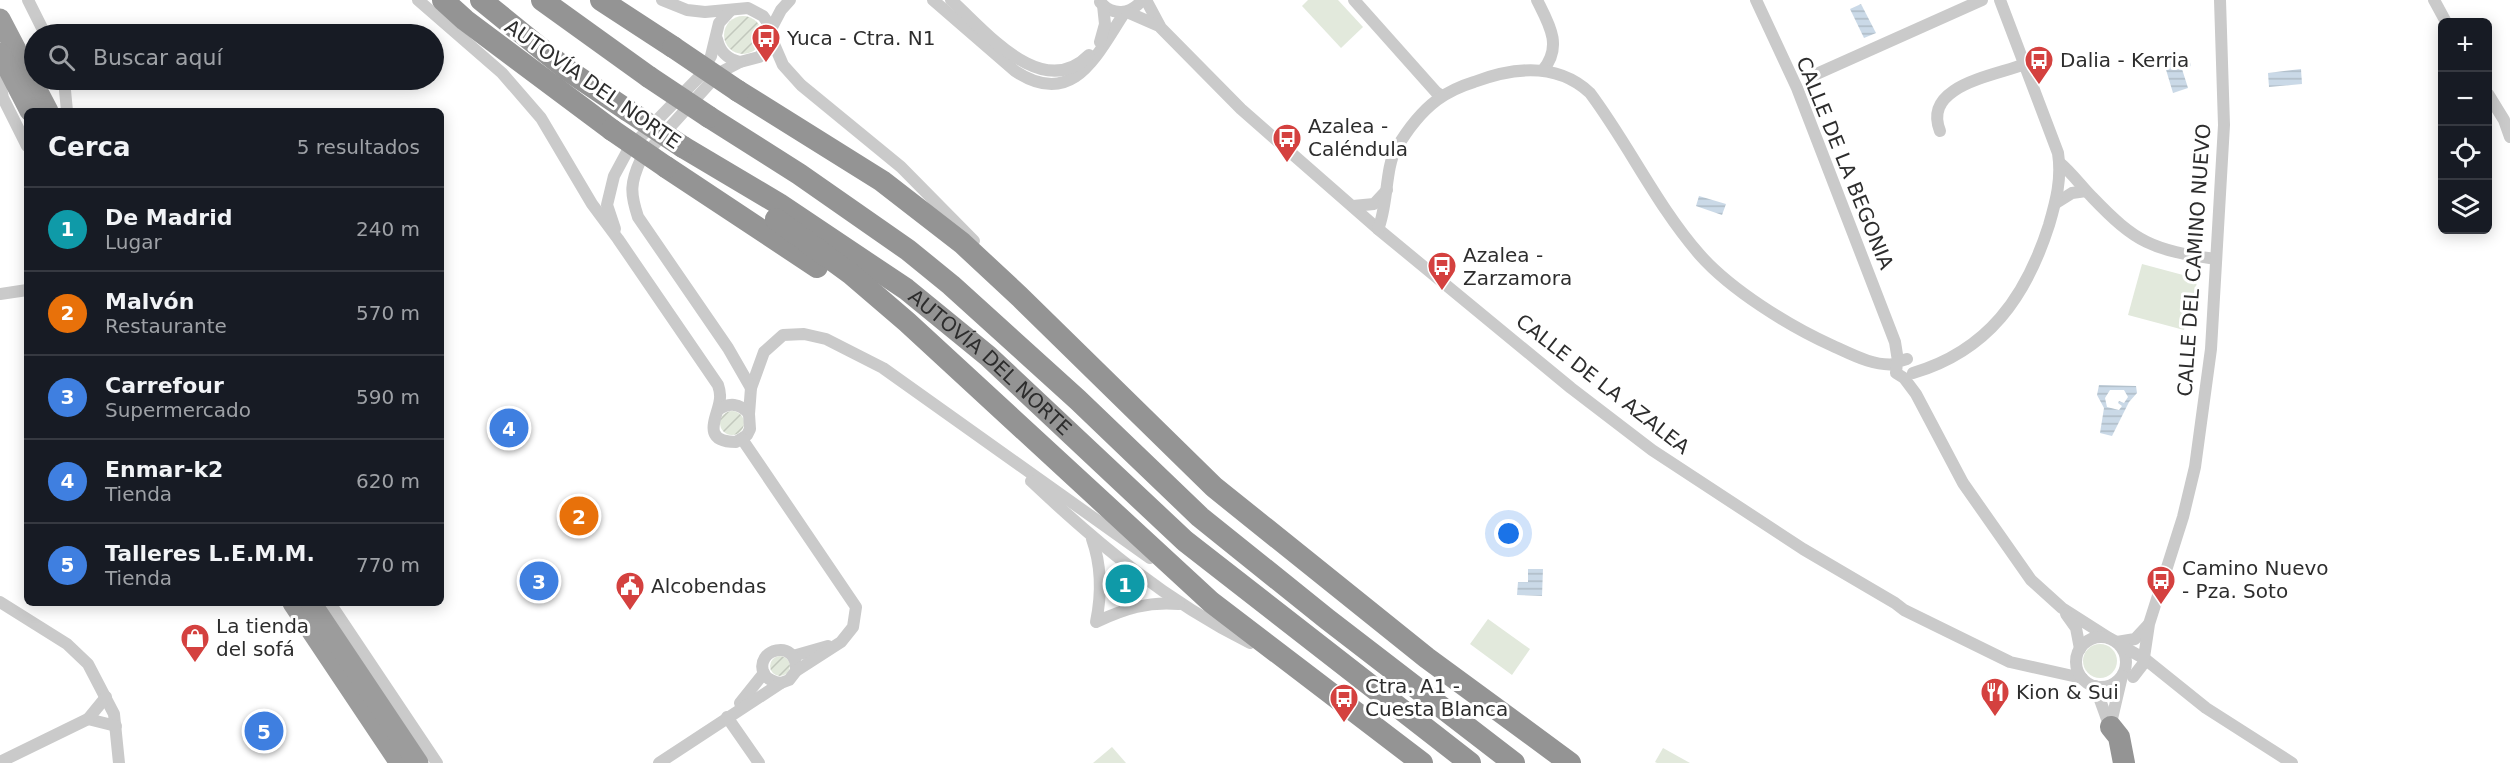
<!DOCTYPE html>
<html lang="es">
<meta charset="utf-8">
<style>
body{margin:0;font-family:"DejaVu Sans",sans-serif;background:#242831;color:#f1f3f6}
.controls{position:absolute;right:18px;top:18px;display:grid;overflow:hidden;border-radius:9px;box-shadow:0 3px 15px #0003}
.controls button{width:54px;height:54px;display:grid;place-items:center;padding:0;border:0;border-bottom:2px solid #363941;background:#171b24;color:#f1f3f6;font:30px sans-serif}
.you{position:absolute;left:1509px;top:534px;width:21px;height:21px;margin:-15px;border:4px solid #fff;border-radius:50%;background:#1a73e8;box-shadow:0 0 0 9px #1a73e833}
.badge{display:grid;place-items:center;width:39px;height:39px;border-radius:50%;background:#d4413f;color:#fff;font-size:20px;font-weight:700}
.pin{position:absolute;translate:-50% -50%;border:3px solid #fff;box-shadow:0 2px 6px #0006}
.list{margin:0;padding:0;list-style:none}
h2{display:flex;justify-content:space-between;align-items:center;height:78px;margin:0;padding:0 24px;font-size:26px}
h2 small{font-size:20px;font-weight:400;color:#9ea1a6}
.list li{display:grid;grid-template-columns:39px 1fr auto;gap:18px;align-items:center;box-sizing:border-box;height:84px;padding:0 24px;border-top:2px solid #363941}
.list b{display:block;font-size:22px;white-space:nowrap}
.list p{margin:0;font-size:20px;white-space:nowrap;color:#9ea1a6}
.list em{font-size:20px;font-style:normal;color:#9ea1a6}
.icon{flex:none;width:33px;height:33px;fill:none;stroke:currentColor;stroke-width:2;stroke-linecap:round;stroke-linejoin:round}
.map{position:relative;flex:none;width:2510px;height:763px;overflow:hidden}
.search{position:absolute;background:#171b24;box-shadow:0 3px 15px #0003;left:24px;top:24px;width:420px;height:66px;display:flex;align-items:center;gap:15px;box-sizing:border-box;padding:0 21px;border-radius:33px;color:#9ea1a6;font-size:22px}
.panel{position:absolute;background:#171b24;box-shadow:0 3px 15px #0003;left:24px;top:108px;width:420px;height:498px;border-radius:9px}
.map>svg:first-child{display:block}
</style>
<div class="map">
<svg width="2510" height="763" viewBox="0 0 2510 763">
<defs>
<pattern id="garden-furrows" width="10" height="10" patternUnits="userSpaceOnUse" patternTransform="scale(1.5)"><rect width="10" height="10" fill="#e2e9dc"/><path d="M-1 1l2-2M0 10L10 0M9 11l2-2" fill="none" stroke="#c2c8bd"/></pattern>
<pattern id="water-rules" width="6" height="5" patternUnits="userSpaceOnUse" patternTransform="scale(1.5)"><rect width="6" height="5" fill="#cad9e7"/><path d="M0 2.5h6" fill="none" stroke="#aebbc6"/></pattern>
</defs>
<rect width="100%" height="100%" fill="#fff"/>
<g fill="#e2e9dc">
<path d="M1308 0H1338L1363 27 1341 48 1302 6Z"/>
<path d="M2142 264 2198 279 2184 330 2128 315Z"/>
<path d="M1488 619 1530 649 1512 675 1470 644Z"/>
<circle cx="2100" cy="661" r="17"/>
<path d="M1112 747 1126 763H1093Z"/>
<path d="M1663 748 1690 763H1657L1655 762Z"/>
</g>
<g fill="url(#garden-furrows)">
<circle cx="743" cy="35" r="19"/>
<circle cx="732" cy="423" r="12"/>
<circle cx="780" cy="666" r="10"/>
</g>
<g fill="url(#water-rules)" fill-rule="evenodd">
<path d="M1861 4 1876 33 1864 38 1850 9Z"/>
<path d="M2179 58H2189L2191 66 2182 69 2188 88 2173 93 2164 63Z"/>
<path d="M2301 69 2302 84 2269 87 2268 73Z"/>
<path d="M1699 196 1726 204 1722 215 1696 206Z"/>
<path d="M2099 385 2136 386 2137 393 2129 402 2112 436 2100 433 2104 408 2097 395ZM2110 390H2124L2128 397 2124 403 2119 401 2118 403 2122 406 2119 410 2107 407 2105 398Z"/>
<path d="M1528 569H1543L1542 596 1517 595 1518 582H1528Z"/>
</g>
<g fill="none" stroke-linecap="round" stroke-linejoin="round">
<g stroke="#cacaca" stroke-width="12">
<path d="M28 0 45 34"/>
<path d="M418 0 502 73 541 118 592 204 618 239 718 385C719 388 720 391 720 395 722 411 696 442 736 442L747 435 750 429 749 414 751 388 764 352 783 335 804 334 826 339 883 368 1150 558"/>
<path d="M662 0 687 10 705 12 748 8 763 16 768 23 770 35 767 48 759 57 740 62 719 73 641 159C630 183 630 193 638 217L728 348 751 388"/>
<path d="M933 0 1015 71C1074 110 1097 54 1125 12"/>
<path d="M951 0C984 29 1042 103 1089 55"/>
<path d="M1146 0 1161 28 1241 109 1378 229 1571 388 1652 450 1803 549 1895 603 1904 610 2010 662 2082 678"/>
<path d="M1354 0 1436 92 1442 96"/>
<path d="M1537 0C1549 24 1563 46 1543 70"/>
<path d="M1756 0 1797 88 1895 342 1898 361"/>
<path d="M2434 0 2446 22"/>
<path d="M1100 2C1112 16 1131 15 1142 0"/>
<path d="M1127 12 1159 26"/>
<path d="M770 31 781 10 790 0"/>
<path d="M770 35 783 65 801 85 901 167 974 241"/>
<path d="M717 39C720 52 727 59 740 62"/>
<path d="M1100 42 1105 24 1103 5"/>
<path d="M1812 76 1982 0"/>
<path d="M64 80 67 111"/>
<path d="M0 82 3 98 27 146"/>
<path d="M2488 94 2504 120 2510 137"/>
<path d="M1940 131C1922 85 1995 76 2025 64"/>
<path d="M2060 163C2072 173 2081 186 2092 197 2136 243 2152 250 2216 259"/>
<path d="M2056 203 2072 193 2086 191"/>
<path d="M1353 206 1374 204 1387 190"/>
<path d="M615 229 607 205 614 176 628 150 701 75 711 56 719 23 730 11"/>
<path d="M1378 229C1388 206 1385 168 1396 149 1406 132 1421 112 1437 100 1448 92 1461 86 1474 82 1514 67 1557 62 1590 93 1629 145 1657 206 1700 255 1731 290 1789 326 1831 345 1851 354 1874 367 1896 364"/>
<path d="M0 294 27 290"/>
<path d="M1907 359 1897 362 1896 373 1904 378 1916 394 1963 483 2031 580 2062 608 2109 638"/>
<path d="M1913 373C1988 351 2026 297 2049 225 2056 201 2062 179 2058 153L2000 0"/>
<path d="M718 410C729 402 740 403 749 414"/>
<path d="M1031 481C1099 545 1166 601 1250 643"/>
<path d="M1092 539C1102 567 1102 593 1096 622 1124 609 1148 601 1179 604"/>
<path d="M0 602 67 644 88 664 114 714 119 763"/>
<path d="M330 603 437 763"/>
<path d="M2066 614 2076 628 2080 649"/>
<circle cx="2101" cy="662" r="25"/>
<path d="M2117 642 2135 639 2148 625"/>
<path d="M2120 645 2145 659 2206 708 2292 763"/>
<path d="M793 656 828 646"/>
<path d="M2133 677 2143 664 2149 624 2183 517 2195 467 2211 349 2224 125 2220 0"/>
<path d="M781 683C774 682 768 680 764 674 753 649 798 637 796 671"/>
<path d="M2095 686 2112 733"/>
<path d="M740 703 764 673"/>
<path d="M727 717 759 763"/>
<path d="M88 719 116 726"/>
<path d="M2111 723 2122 676"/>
<path d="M0 762 88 719 106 697"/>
<path d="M659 763 781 683 789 680 796 671 841 642 853 627 856 607 742 439"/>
</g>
<g stroke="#9c9c9c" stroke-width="21">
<path d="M0 19 48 111"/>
<path d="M0 53 30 111"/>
<path d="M293 603 400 763"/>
<path d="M311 603 418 763"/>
</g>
<g stroke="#949494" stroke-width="22">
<path d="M443 0 465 20 612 130"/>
<path d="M481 0 566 69 627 110"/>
<path d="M542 0 649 77"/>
<path d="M601 0 673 47"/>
<path d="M738 91 882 181 962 243 1020 297 1214 487 1427 658 1570 763"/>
<path d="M709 117 799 174 908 250 951 285 1078 400 1200 517 1327 619 1514 763"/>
<path id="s1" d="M683 147 779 204 906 289 988 356 1185 541 1470 763"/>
<path d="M666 167 817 267"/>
<path d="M776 219 851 274 907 322 1211 602 1422 763"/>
<path d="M2111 727 2119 737 2124 763"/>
</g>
<g stroke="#949494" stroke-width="22">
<path d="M673 47 738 91"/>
<path d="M649 77 709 117"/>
<path d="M627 110 683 147"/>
<path d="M612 130 666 167"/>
</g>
</g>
<defs>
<g id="bus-pin" transform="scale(1.5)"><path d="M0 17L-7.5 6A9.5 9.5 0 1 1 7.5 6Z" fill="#d4413f" stroke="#fff"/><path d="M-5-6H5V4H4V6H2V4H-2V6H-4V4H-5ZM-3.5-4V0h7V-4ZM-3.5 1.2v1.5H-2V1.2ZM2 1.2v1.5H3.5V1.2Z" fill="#fff"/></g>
<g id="civic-pin" transform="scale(1.5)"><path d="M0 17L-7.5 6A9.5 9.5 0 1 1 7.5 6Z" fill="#d4413f" stroke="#fff"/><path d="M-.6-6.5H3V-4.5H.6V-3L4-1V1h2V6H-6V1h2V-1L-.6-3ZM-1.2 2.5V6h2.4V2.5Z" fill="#fff"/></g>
<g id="shop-pin" transform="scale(1.5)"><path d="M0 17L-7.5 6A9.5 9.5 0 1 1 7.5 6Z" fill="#d4413f" stroke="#fff"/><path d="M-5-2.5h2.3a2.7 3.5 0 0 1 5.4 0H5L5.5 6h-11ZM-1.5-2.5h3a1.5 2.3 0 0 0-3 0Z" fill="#fff"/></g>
<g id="restaurant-pin" transform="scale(1.5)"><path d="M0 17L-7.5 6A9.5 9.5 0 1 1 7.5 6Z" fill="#d4413f" stroke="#fff"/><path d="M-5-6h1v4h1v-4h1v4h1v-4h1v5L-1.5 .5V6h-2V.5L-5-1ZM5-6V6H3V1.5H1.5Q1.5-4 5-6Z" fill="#fff"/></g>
</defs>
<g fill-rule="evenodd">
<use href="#bus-pin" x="766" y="38"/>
<use href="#bus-pin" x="2039" y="60"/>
<use href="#bus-pin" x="1287" y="138"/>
<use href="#bus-pin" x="1442" y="266"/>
<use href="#bus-pin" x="2161" y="580"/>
<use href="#civic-pin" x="630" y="586"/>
<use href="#shop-pin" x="195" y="638"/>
<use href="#restaurant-pin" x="1995" y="692"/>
<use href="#bus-pin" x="1344" y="698"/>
</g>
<g text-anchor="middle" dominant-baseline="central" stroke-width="6" stroke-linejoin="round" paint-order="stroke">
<g font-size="20" fill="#2d2d2d" stroke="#fff" text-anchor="start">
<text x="787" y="38">Yuca - Ctra. N1</text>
<text x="2060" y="60">Dalia - Kerria</text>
<text x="1308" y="126">Azalea -<tspan x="1308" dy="23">Caléndula</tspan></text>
<text x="1463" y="255">Azalea -<tspan x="1463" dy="23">Zarzamora</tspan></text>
<text x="2182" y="568">Camino Nuevo<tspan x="2182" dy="23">- Pza. Soto</tspan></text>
<text x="651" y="586">Alcobendas</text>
<text x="216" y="626">La tienda<tspan x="216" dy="23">del sofá</tspan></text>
<text x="1365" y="686">Ctra. A1 -<tspan x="1365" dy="23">Cuesta Blanca</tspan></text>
<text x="2016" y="692">Kion &amp; Sui</text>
</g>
<g font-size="20" fill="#2d2d2d" stroke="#fff">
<text transform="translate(593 84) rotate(35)">AUTOVÍA DEL NORTE</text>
<text transform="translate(1845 163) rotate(68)">CALLE DE LA BEGONIA</text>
<text transform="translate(2194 260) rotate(-86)">CALLE DEL CAMINO NUEVO</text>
<text stroke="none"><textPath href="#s1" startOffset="376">AUTOVÍA DEL NORTE</textPath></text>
<text transform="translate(1603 384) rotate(38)">CALLE DE LA AZALEA</text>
</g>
</g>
</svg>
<div class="controls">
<button>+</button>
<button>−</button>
<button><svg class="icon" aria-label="locate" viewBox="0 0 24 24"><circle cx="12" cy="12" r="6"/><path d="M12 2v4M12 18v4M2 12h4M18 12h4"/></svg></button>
<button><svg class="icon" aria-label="layers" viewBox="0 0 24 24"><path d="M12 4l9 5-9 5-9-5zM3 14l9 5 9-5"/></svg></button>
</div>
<div class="you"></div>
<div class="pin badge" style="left:1125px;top:584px;background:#0f9aa8">1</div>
<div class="pin badge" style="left:579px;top:516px;background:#e8710a">2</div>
<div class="pin badge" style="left:539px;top:581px;background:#3f7fe0">3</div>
<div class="pin badge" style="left:509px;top:428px;background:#3f7fe0">4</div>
<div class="pin badge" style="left:264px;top:731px;background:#3f7fe0">5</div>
<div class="search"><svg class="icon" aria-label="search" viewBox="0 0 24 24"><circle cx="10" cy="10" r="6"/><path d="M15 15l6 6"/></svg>Buscar aquí</div>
<section class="panel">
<h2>Cerca<small>5 resultados</small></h2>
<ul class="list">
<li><span class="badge" style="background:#0f9aa8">1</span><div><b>De Madrid</b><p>Lugar</p></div><em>240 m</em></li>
<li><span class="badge" style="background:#e8710a">2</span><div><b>Malvón</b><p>Restaurante</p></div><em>570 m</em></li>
<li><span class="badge" style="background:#3f7fe0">3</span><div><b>Carrefour</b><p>Supermercado</p></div><em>590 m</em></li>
<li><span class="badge" style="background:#3f7fe0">4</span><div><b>Enmar-k2</b><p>Tienda</p></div><em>620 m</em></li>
<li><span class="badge" style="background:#3f7fe0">5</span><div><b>Talleres L.E.M.M.</b><p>Tienda</p></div><em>770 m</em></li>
</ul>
</section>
</div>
